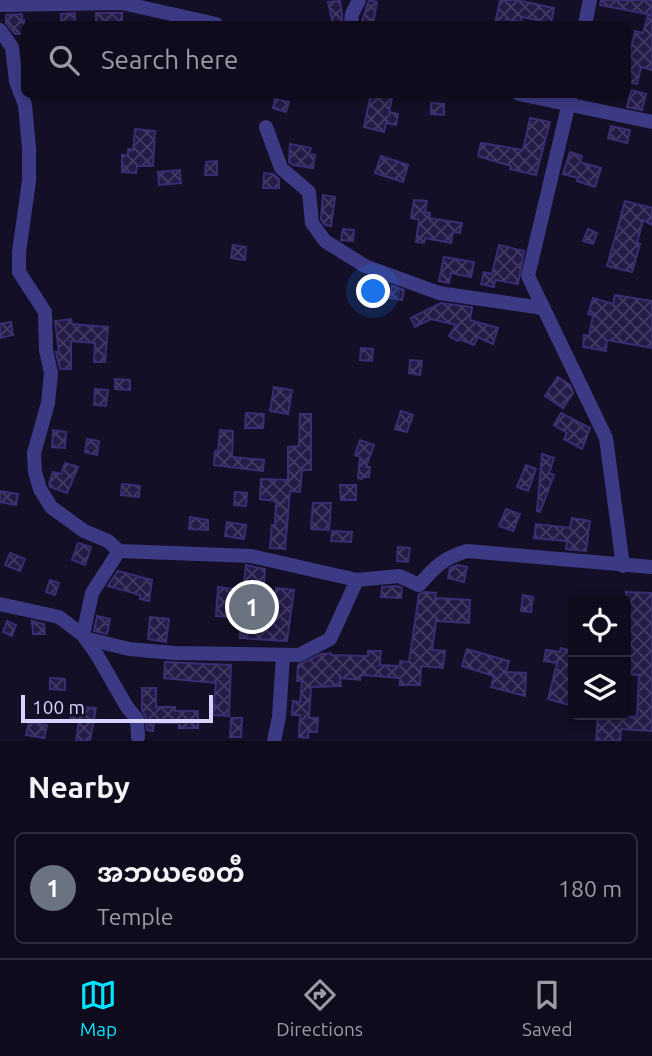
<!DOCTYPE html>
<meta charset="utf-8">
<style>
body{margin:0;font-family:Ubuntu,"Noto Sans Myanmar",sans-serif;background:#1c1929;color:#f1f3f6}
.controls{position:absolute;right:21px;bottom:21px;display:grid;overflow:hidden;border-radius:10px;box-shadow:0 4px 10px #0003}
.controls button{width:63px;height:63px;display:grid;place-items:center;padding:0;border:0;border-bottom:2px solid #2e2b3b;background:#0e0b1c;color:#f1f3f6;font:35px sans-serif}
.scale{position:absolute;left:21px;bottom:18px;width:192px;box-sizing:border-box;padding-left:7px;border:4px solid #d9d4ff;border-top:0;font-size:19px;line-height:24px;white-space:nowrap;color:#d9d4ff;-webkit-text-stroke:5px #130f26;paint-order:stroke}
.you{position:absolute;left:374px;top:292px;width:24px;height:24px;margin:-18px;border:5px solid #fff;border-radius:50%;background:#1a73e8;box-shadow:0 0 0 10px #1a73e833}
.badge{display:grid;place-items:center;width:46px;height:46px;border-radius:50%;background:#00e5ff;color:#fff;font-size:23px;font-weight:700}
.pin{position:absolute;translate:-50% -50%;border:4px solid #fff;box-shadow:0 2px 7px #0006}
.list{margin:0;padding:0;list-style:none}
h2{display:flex;justify-content:space-between;align-items:center;height:91px;margin:0;padding:0 28px;font-size:30px}
h2 small{font-size:23px;font-weight:400;color:#9b9ba3}
.list li{display:grid;grid-template-columns:46px 1fr auto;gap:21px;align-items:center;box-sizing:border-box;height:112px;margin:0 14px 14px;padding:0 14px;border:2px solid #2e2b3b;border-radius:10px}
.list b{display:block;font-size:26px;white-space:nowrap}
.list p{margin:0;font-size:23px;white-space:nowrap;color:#9b9ba3}
.list em{font-size:23px;font-style:normal;color:#9b9ba3}
.icon{flex:none;width:38px;height:38px;fill:none;stroke:currentColor;stroke-width:2;stroke-linecap:round;stroke-linejoin:round}
.map{position:relative;flex:none;width:652px;height:741px;overflow:hidden}
.search{position:absolute;background:#0e0b1c;box-shadow:0 4px 10px #0003;left:21px;right:21px;top:21px;height:77px;display:flex;align-items:center;gap:18px;box-sizing:border-box;padding:0 24px;border-radius:10px;color:#9b9ba3;font-size:26px}
.sheet{height:217px;background:#0e0b1c}
nav{display:flex;justify-content:space-around;align-items:center;box-sizing:border-box;height:98px;border-top:2px solid #2e2b3b;background:#0e0b1c;font-size:19px;color:#9b9ba3}
nav a{display:grid;justify-items:center;gap:4px}
nav .on{color:#00e5ff}
.map>svg:first-child{display:block}
</style>
<div class="map">
<svg width="652" height="741" viewBox="0 0 652 741">
<defs>
<pattern id="building-cross-hatch" width="8" height="8" patternUnits="userSpaceOnUse" patternTransform="scale(1.75)"><rect width="8" height="8" fill="#241b47"/><path d="M0 0l8 8M0 8l8-8" fill="none" stroke="#433b63"/></pattern>
</defs>
<rect width="100%" height="100%" fill="#130f26"/>
<g fill="url(#building-cross-hatch)" stroke="#3b2d73" stroke-width="2">
<path d="M369 0 377 2 373 24H361Z"/>
<path d="M500 0H517L554 8 551 23 522 17 521 22 506 19 505 24H495Z"/>
<path d="M601 0H652V70L641 67 637 84 627 82 630 63 628 62 635 31 643 33 648 15H652L600 5Z"/>
<path d="M340 1 342 13V24H333L328 2Z"/>
<path d="M75 13V24H61V14Z"/>
<path d="M96 13H122V23L96 24Z"/>
<path d="M22 14V20H24V34H15L6 23V15Z"/>
<path d="M631 90 646 94 642 110 627 107Z"/>
<path d="M371 94H393L389 112 398 114 396 125 386 123 384 132 364 127Z"/>
<path d="M275 99 289 102 286 112 273 108Z"/>
<path d="M431 103 444 104V115L431 114Z"/>
<path d="M530 118 550 122 536 175 510 169 511 166 478 156 481 143 523 150Z"/>
<path d="M611 126 630 130 627 143 608 138Z"/>
<path d="M135 129 155 131 153 166H137L136 173 122 172V155H128V149L133 150Z"/>
<path d="M290 144 311 148 309 154 315 155 313 168 293 165 289 162Z"/>
<path d="M570 152 582 156 580 162 601 168 595 187 577 181 578 178 563 174Z"/>
<path d="M381 156 408 165 403 182 375 173Z"/>
<path d="M217 161V175H205L206 162Z"/>
<path d="M180 170 181 183 159 185 158 172Z"/>
<path d="M264 173 273 174 279 179V188H263Z"/>
<path d="M323 195 335 197 331 226 325 225 321 219Z"/>
<path d="M414 200 427 201 425 212 430 213 429 218 462 223 460 233 453 232 451 243 425 238 424 243 416 242 419 220 411 218Z"/>
<path d="M625 201 652 208V225L643 220 637 243 640 244 632 272 607 266Z"/>
<path d="M343 229 354 230 353 241 341 240Z"/>
<path d="M588 229 597 233 593 244 583 241Z"/>
<path d="M233 245 246 247 245 260 231 258Z"/>
<path d="M499 245 524 251 518 284 495 280 494 287 481 284 484 272 492 274Z"/>
<path d="M444 257 474 262 471 277 451 273 449 283 439 281Z"/>
<path d="M392 286 404 290 402 300 390 298Z"/>
<path d="M615 295 652 301V348L607 340 606 351 583 347 584 335 589 336 593 315 588 314 593 298 613 304Z"/>
<path d="M441 303 472 307 470 320 498 328 493 344 478 337 474 345 459 339 458 341 449 336 456 325 431 319 415 327 411 318Z"/>
<path d="M71 319 72 324 108 327 105 362H94L95 343 71 341V369H60L56 352H59L55 321Z"/>
<path d="M11 322 13 335 0 338V324Z"/>
<path d="M361 348 373 349 372 361 360 360Z"/>
<path d="M410 360 422 361 420 375 409 373Z"/>
<path d="M558 377 570 385 573 393 563 408 545 396Z"/>
<path d="M115 379 130 380V390L115 389Z"/>
<path d="M274 387 292 390 288 414 270 411Z"/>
<path d="M95 389 108 390 106 406 94 405Z"/>
<path d="M401 411 413 415 407 432 395 429Z"/>
<path d="M246 413 264 414 263 428H245Z"/>
<path d="M561 413 590 428 582 449 564 439 567 433 554 425Z"/>
<path d="M300 414H311V470H302L300 492 290 491 285 549 270 548 272 525H275L276 501 260 499 261 479 288 480V447L299 446Z"/>
<path d="M53 430 66 432 65 448 52 447Z"/>
<path d="M220 430 233 431 232 457 264 460 263 471 214 465 215 451 218 452Z"/>
<path d="M87 439 99 441 97 455 85 452Z"/>
<path d="M360 440 374 445 366 467H370L369 477H363L362 479 358 478 360 457 355 455Z"/>
<path d="M542 454 554 458 549 473 554 475 540 512 537 511Z"/>
<path d="M65 463 78 467 67 493 50 487 49 484 53 472 61 474Z"/>
<path d="M526 465 536 469 528 491 517 487Z"/>
<path d="M122 484 140 486 139 497 121 495Z"/>
<path d="M340 485H356V500H341Z"/>
<path d="M0 491 18 494 16 505 0 502Z"/>
<path d="M235 492 247 493 246 506 234 505Z"/>
<path d="M313 503H331L329 530 311 529Z"/>
<path d="M506 509 520 514 513 531 499 526Z"/>
<path d="M190 517 208 520V530L189 529Z"/>
<path d="M572 518 590 521 586 551 566 549 567 541 534 538 536 524 570 528Z"/>
<path d="M227 522 246 525 244 539 225 536Z"/>
<path d="M332 531 352 532 351 542 331 541Z"/>
<path d="M78 543 91 547 85 565 72 560Z"/>
<path d="M398 547 410 548 408 562 397 561Z"/>
<path d="M10 553 25 559 20 571 5 565Z"/>
<path d="M246 565 265 569 264 584 244 583Z"/>
<path d="M457 565 467 567 464 582 448 578 450 568Z"/>
<path d="M118 571 152 580 149 601 140 599V595L108 586Z"/>
<path d="M50 580 59 583 55 595 46 592Z"/>
<path d="M397 586 402 588 401 598 381 597 382 587Z"/>
<path d="M218 587 234 589 231 617 216 616Z"/>
<path d="M276 588 294 590 287 641 240 638V620L274 621Z"/>
<path d="M425 592 436 593 435 598 470 600 469 623 436 621 432 650 445 651 443 668 421 666 420 685H400V678L361 675 360 680 340 678 341 686 311 687 309 718H318L317 732H308V738L299 737 300 715H292L293 701 300 702 302 681H297L298 665 321 654 331 653V655L368 656V651H381L380 665 400 666V661L409 662 419 594Z"/>
<path d="M626 592 652 593V731L621 729 620 741H596L598 715 637 717 639 675 628 674 629 616H627Z"/>
<path d="M523 595 533 597 531 612 521 611Z"/>
<path d="M97 616 110 619 107 634 94 631Z"/>
<path d="M150 617 169 619 166 642 148 639Z"/>
<path d="M7 621 16 625 12 636 3 632Z"/>
<path d="M32 621 44 624 45 634H33Z"/>
<path d="M561 648 573 651V687L569 705 548 699 557 663 544 661 546 650 560 652Z"/>
<path d="M467 649 509 661 506 672 526 673 525 696 491 687 494 676 462 666Z"/>
<path d="M165 662 231 665 229 716 213 715 216 683 164 678Z"/>
<path d="M50 678 65 679V690L50 689Z"/>
<path d="M142 688H156V707H175V711H198V728H179V723H154L153 731 147 730 146 718 142 709Z"/>
<path d="M82 707 96 708 90 741H76L79 721 70 720 72 709 81 711Z"/>
<path d="M231 718H242L241 737H230Z"/>
<path d="M29 722 47 725 44 738 26 735Z"/>
</g>
<g fill="none" stroke-linecap="round" stroke-linejoin="round">
<g stroke="#3d3a85" stroke-width="14">
<path d="M0 5 122 3 216 24"/>
<path d="M351 24 352 14 359 0"/>
<path d="M585 24 590 0"/>
<path d="M0 30 12 47 16 81 25 105 29 148V181L19 252V272L45 312 46 350 51 373 48 403 34 453 35 472 40 489 51 507 84 531 108 541 119 551 92 593 83 635 97 655 127 707 137 719 138 737"/>
<path d="M519 94 652 122"/>
<path d="M571 94 528 276 606 438 623 566"/>
<path d="M266 127 281 168 309 192 312 223 325 241 365 266 439 293 543 308"/>
<path d="M119 551 251 556 357 580 399 576 419 585C435 567 443 558 467 551L652 567"/>
<path d="M0 604 59 617 88 639 129 649 174 653 299 655 330 639 357 580"/>
<path d="M274 741 279 717 283 655"/>
</g>
</g>
</svg>
<div class="controls">
<button><svg class="icon" aria-label="locate" viewBox="0 0 24 24"><circle cx="12" cy="12" r="6"/><path d="M12 2v4M12 18v4M2 12h4M18 12h4"/></svg></button>
<button><svg class="icon" aria-label="layers" viewBox="0 0 24 24"><path d="M12 4l9 5-9 5-9-5zM3 14l9 5 9-5"/></svg></button>
</div>
<div class="scale">100 m</div>
<div class="you"></div>
<div class="pin badge" style="left:252px;top:607px;background:#6b7280">1</div>
<div class="search"><svg class="icon" aria-label="search" viewBox="0 0 24 24"><circle cx="10" cy="10" r="6"/><path d="M15 15l6 6"/></svg>Search here</div>
</div>
<section class="sheet">
<h2>Nearby<small></small></h2>
<ul class="list">
<li><span class="badge" style="background:#6b7280">1</span><div><b>အဘယစေတီ</b><p>Temple</p></div><em>180 m</em></li>
</ul>
</section>
<nav>
<a class="on"><svg class="icon" aria-label="map" viewBox="0 0 24 24"><path d="M3 6l6-2 6 2 6-2v14l-6 2-6-2-6 2zM9 4v14M15 6v14"/></svg>Map</a>
<a><svg class="icon" aria-label="directions" viewBox="0 0 24 24"><path d="M12 3l9 9-9 9-9-9zM9 14v-3h6M13 9l2 2-2 2"/></svg>Directions</a>
<a><svg class="icon" aria-label="saved" viewBox="0 0 24 24"><path d="M7 4h10v16l-5-4-5 4z"/></svg>Saved</a>
</nav>
